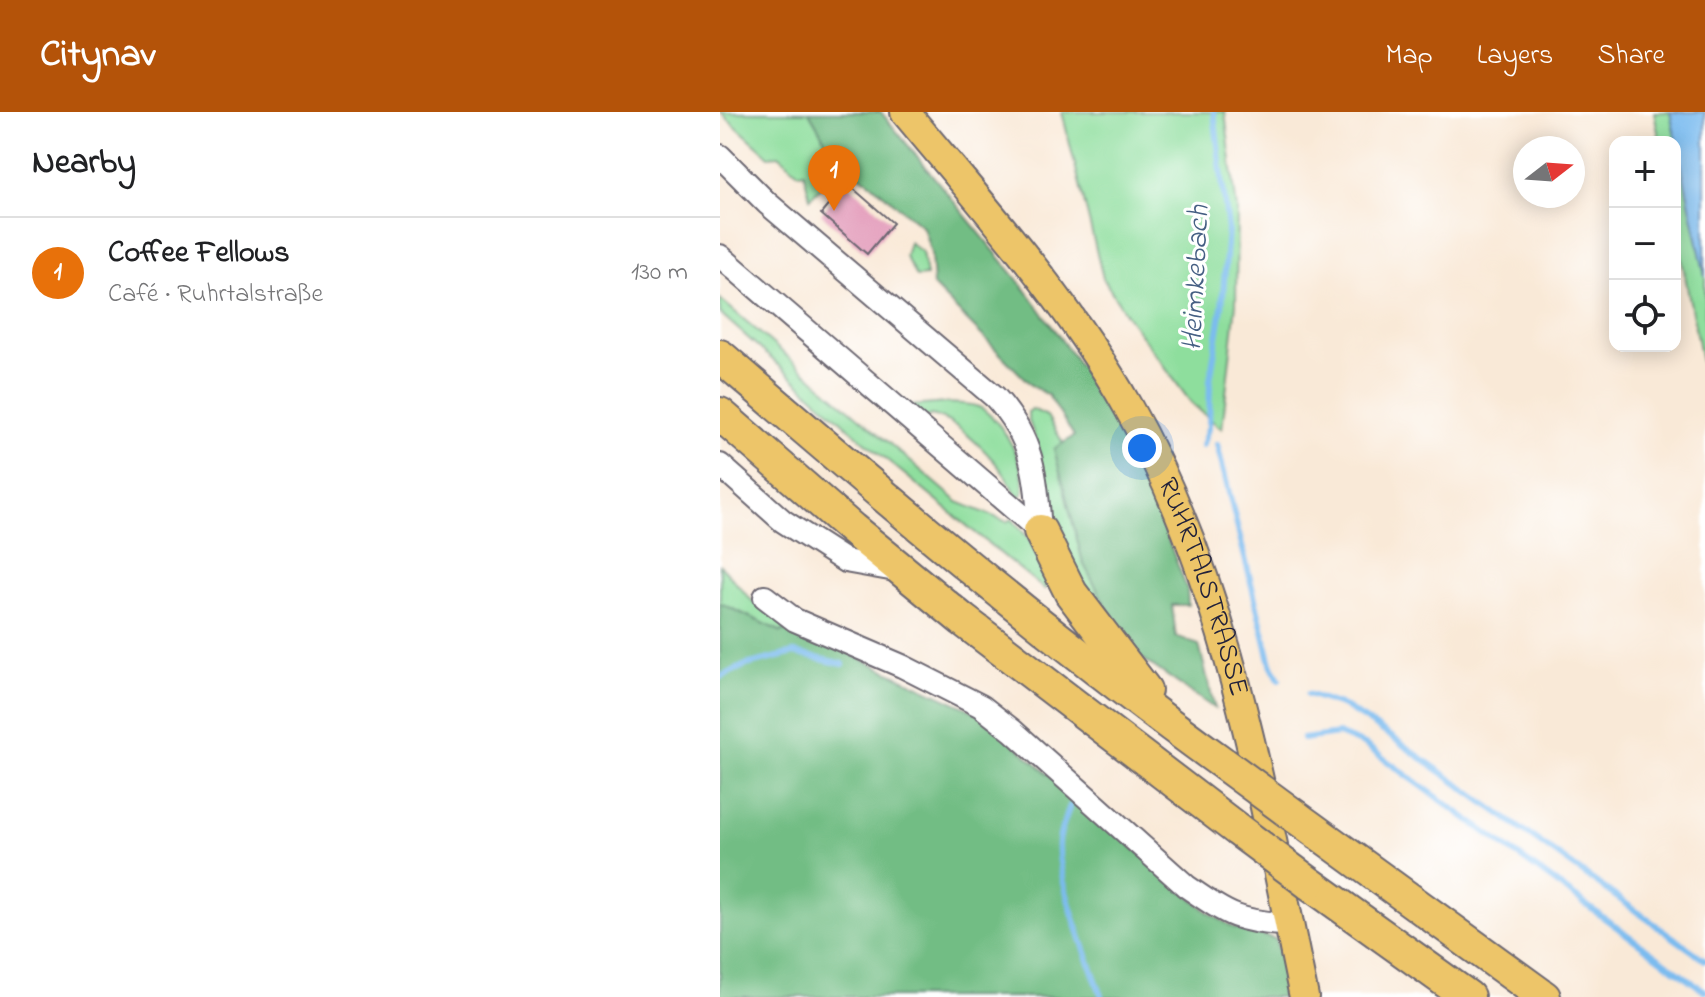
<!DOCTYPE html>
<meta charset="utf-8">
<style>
body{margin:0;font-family:"Indie Flower",sans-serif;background:#f6f6f6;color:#202124}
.controls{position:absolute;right:24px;top:24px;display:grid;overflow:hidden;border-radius:16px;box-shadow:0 4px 20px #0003}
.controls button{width:72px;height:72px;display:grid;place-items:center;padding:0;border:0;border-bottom:2px solid #e0e0e0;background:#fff;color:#202124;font:40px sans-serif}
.compass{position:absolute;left:793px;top:24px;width:72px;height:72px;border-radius:50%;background:#fff;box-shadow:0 4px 20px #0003;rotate:73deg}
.you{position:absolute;left:422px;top:336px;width:28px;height:28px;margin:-20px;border:6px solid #fff;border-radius:50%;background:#1a73e8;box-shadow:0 0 0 12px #1a73e833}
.badge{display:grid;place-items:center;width:52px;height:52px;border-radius:50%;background:#b45309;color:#fff;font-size:26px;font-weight:700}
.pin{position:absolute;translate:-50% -66px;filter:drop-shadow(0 2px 4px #0008)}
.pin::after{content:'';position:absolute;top:42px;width:28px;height:24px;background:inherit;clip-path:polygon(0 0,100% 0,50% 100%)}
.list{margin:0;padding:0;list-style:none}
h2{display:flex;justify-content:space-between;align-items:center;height:104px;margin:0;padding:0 32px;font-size:34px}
h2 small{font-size:26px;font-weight:400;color:#757577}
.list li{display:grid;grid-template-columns:52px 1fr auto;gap:24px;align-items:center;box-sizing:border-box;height:112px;padding:0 32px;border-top:2px solid #e0e0e0}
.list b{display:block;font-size:30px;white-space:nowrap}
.list p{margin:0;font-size:26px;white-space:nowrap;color:#757577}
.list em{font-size:26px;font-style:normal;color:#757577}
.icon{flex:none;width:44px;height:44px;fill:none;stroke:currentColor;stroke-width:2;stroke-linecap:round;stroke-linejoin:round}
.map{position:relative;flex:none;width:985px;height:885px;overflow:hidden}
header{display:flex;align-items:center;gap:48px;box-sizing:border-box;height:112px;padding:0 40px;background:#b45309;color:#fff}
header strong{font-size:38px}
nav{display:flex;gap:44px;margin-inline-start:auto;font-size:28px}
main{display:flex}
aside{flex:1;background:#fff}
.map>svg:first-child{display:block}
</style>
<header>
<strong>Citynav</strong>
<nav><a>Map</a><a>Layers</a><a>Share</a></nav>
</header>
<main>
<aside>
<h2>Nearby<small></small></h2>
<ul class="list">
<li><span class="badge" style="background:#e8710a">1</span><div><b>Coffee Fellows</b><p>Café · Ruhrtalstraße</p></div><em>130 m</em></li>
</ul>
</aside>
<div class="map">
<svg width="985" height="885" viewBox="0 0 985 885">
<rect width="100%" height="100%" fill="#fff"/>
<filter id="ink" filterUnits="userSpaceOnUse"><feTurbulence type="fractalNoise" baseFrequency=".0125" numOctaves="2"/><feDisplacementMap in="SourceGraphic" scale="16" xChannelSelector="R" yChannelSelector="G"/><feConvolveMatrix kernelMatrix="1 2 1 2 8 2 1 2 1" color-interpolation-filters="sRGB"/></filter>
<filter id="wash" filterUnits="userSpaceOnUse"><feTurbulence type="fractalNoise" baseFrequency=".006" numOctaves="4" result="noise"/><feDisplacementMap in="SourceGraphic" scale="32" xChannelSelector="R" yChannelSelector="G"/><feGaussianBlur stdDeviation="1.8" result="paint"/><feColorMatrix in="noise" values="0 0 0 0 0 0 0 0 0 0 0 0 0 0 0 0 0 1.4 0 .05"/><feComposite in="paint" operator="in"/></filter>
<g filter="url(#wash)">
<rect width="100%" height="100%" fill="#f9e9d7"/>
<g fill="#8ede9d" stroke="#58806c" stroke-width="2">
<path d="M0 0H89L121 55 90 86 84 60 79 61 59 43 49 44Z"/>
<path d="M342 0H505L517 98 516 192 502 317 472 292 407 204 383 166Z"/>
<path d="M934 0H950L985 164V270L955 110V30H940Z"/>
<path d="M189 130 202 140 206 164 196 165 185 144Z"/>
<path d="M0 187 238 390 287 410 292 407 310 428 328 471 325 478 144 329 0 201Z"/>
<path d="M227 291C238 292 254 291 264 298 286 315 307 354 303 382L298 386C285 356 243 310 211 303L205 306 190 294Z"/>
<path d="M312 297 327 304 343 331 334 337 410 538 375 498 332 412 319 338 308 306V300Z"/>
<path d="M0 453 34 491 70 514 62 520 0 491Z"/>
</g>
<g fill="#72bd84" stroke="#4a7060" stroke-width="2">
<path d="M89 0H161L310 183 373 273 423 363 467 477 468 493H452L456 525 479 533 495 597 410 538 363 451 334 337 354 324 328 283 312 274 213 174 211 141 203 115 146 67 121 55Z"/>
<path d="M0 491 62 520 70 514 258 601 488 800 515 816 556 827 568 885H0Z"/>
</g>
<path fill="#7abbef" stroke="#4e6e95" stroke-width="2" d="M950 0H985V164Z"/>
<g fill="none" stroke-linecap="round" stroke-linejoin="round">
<g stroke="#7abbef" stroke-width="6">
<path d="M497 332 551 552 559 567"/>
<path d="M482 334 489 314 490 268 502 195 508 118 494 0"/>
<path d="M0 565 26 553 74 541 123 552"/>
<path d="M588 582 623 594 669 623 985 848"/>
<path d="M583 627 618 622 645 633 985 879"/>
<path d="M350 694C346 705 340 718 339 730 336 768 369 847 382 885"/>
</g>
</g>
<g id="blocks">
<path fill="#e5a3bf" d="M127 71 173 111 147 142 101 102Z"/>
</g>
</g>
<g filter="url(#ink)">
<use href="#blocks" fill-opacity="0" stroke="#6d6872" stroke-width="2"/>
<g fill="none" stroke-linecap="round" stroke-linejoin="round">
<g stroke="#6d6872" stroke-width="26">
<g id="minor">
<path d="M0 44 47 91 275 285C314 328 316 363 320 419"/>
<path d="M0 144 320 419"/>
<path d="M0 353 63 409 125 449 181 459"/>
<path d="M45 485 75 508 182 554 261 594 293 619 466 774C507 802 518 811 568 812"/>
</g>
</g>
<g stroke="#6d6872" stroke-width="32">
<g id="major">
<path id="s1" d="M185 0C263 94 347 187 408 295 510 476 542 684 584 885"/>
</g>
</g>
<g stroke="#6d6872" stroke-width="36">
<g id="highway">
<path d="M0 244C164 385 329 526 504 652"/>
<path d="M0 302 132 417 243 508 518 718"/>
<path d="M320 419 351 481 425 578"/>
<path d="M576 705 824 885"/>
<path d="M589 771 748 885"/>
</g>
</g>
<use href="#minor" stroke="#fff" stroke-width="22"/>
<use href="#major" stroke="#edc569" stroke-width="28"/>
<use href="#highway" stroke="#edc569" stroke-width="32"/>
<g stroke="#6d6872" stroke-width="36" stroke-linecap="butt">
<g id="highway-bridge">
<path d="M504 652 576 705"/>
<path d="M518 718 589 771"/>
</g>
</g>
<use href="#highway-bridge" stroke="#edc569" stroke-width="32"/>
</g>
</g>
<g text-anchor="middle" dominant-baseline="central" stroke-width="6" stroke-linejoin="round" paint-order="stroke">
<g font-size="28" fill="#22223b" stroke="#fff">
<text stroke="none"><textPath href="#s1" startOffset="566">RUHRTALSTRASSE</textPath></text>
</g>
<g font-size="30" font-style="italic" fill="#455f83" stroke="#fff">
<text transform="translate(477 166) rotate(-87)">Heimkebach</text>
</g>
</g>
</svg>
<div class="controls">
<button>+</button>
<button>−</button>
<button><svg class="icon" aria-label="locate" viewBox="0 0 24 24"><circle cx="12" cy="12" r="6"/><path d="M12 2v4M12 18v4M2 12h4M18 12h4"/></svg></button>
</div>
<svg class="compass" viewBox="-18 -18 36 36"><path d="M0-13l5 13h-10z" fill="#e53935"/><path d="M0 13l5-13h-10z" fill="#757577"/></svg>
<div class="you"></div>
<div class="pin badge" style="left:114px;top:99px;background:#e8710a">1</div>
</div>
</main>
